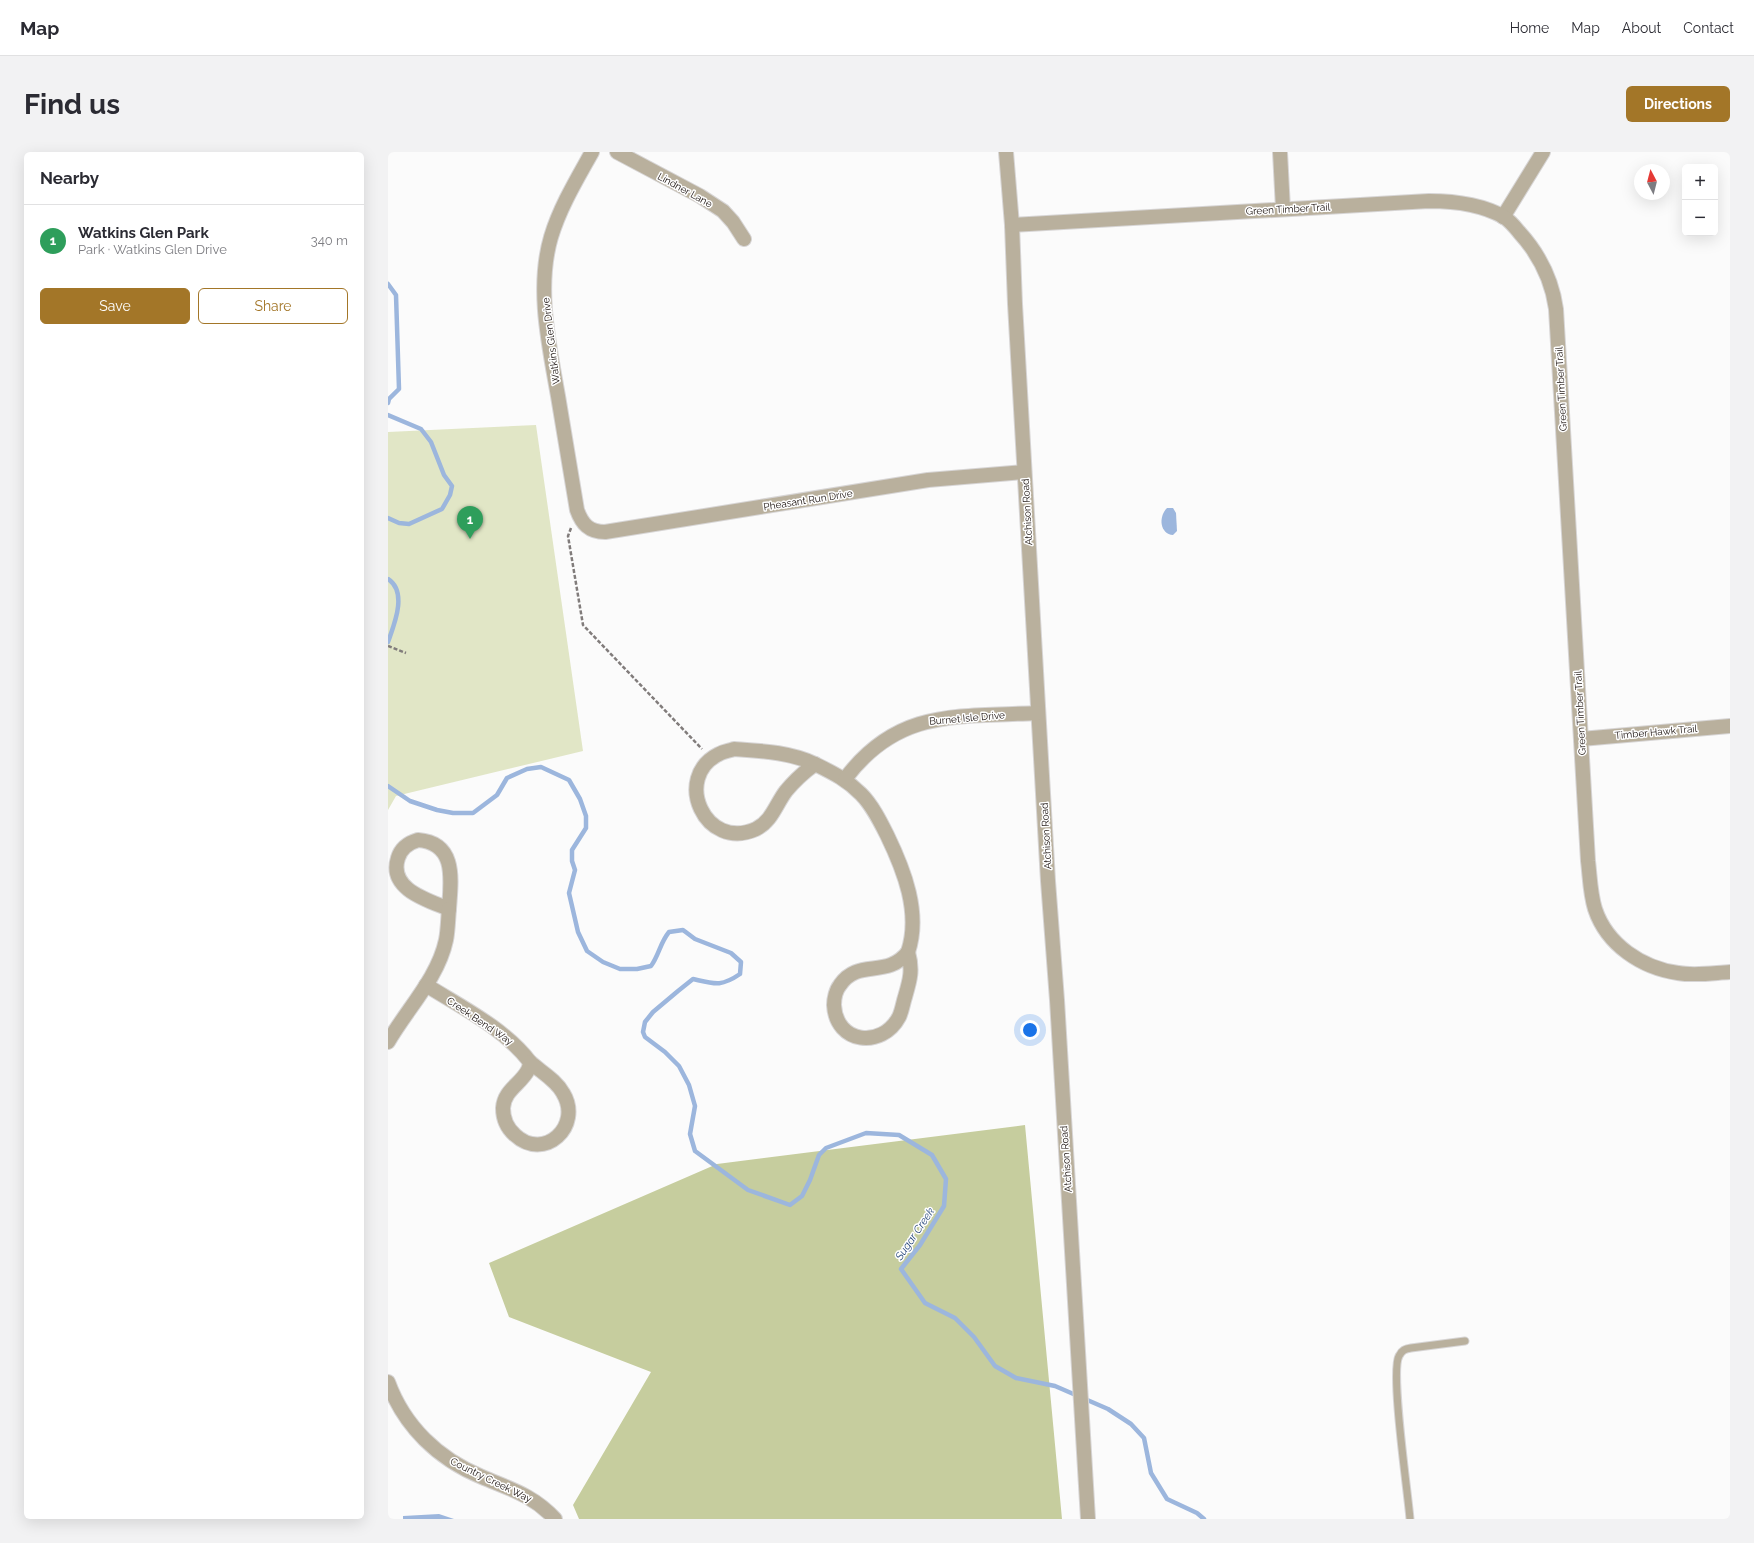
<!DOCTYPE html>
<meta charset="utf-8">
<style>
body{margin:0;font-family:Raleway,sans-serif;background:#f2f2f3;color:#2b2b33}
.controls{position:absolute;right:12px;top:12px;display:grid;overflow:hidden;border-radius:6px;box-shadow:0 4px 16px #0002}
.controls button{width:36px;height:36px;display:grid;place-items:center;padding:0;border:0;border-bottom:1px solid #e1e1e2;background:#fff;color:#2b2b33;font:20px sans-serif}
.compass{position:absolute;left:1246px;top:12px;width:36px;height:36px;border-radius:50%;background:#fff;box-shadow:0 4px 16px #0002;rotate:353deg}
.you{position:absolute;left:642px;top:878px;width:14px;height:14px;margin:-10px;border:3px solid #fff;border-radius:50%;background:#1a73e8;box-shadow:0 0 0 6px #1a73e833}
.badge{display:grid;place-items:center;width:26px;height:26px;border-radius:50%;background:#a37628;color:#fff;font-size:13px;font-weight:700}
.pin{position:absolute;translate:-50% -33px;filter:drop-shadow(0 1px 2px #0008)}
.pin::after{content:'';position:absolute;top:21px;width:14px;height:12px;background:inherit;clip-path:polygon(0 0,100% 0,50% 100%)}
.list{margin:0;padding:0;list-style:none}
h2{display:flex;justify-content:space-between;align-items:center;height:52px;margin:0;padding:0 16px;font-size:17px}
h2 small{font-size:13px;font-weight:400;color:#7c7c81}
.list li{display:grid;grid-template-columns:26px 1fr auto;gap:12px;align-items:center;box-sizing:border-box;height:72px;padding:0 16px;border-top:1px solid #e1e1e2}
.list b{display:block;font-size:15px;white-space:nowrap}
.list p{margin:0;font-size:13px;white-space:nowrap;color:#7c7c81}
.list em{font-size:13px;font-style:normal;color:#7c7c81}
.actions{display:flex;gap:8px;padding:12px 16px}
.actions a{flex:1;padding:9px 0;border:1px solid #a37628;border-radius:6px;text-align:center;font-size:14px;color:#a37628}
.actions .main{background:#a37628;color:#fff}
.map{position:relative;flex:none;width:1342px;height:1367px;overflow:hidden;border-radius:6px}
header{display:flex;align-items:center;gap:24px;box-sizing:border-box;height:56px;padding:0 20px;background:#fff;border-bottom:1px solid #e1e1e2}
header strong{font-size:19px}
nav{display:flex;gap:22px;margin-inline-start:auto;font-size:14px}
.intro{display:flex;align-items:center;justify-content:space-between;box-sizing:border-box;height:96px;padding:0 24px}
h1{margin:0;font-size:28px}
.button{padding:10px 18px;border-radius:6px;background:#a37628;color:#fff;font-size:14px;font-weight:700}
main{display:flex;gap:24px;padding:0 24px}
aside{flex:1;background:#fff;border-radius:6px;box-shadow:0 4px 16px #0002}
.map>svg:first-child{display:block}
</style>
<header>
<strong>Map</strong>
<nav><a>Home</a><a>Map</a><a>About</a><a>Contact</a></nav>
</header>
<div class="intro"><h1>Find us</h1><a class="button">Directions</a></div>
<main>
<aside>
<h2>Nearby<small></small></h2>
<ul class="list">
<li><span class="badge" style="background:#2e9e5b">1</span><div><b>Watkins Glen Park</b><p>Park · Watkins Glen Drive</p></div><em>340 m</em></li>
</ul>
<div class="actions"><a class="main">Save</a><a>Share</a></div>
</aside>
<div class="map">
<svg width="1342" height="1367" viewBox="0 0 1342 1367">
<rect width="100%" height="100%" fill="#fbfbfb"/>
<path fill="#e1e6c6" d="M148 273 195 599 8 644 0 658V280Z"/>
<path fill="#c6cd9e" d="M637 973 674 1367H191L185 1353 263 1220 121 1165 101 1111 329 1012Z"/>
<g fill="#9cb6dd">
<path d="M779 356H785L788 361 789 379 785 383C772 382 770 365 779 356Z"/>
<path d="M51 1362 66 1367H15V1364Z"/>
</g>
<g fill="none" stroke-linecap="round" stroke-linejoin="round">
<g stroke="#9cb6dd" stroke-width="4.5">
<path d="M0 132 8 143 11 237 1 247 0 251"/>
<path d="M0 263 33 277 43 290 56 323 64 334 62 343 54 357 21 372 11 371 0 366"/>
<path d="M0 427C20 440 6 473 0 490"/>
<path d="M0 634 22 649 49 658 65 661H85L109 643 119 626 139 617 153 615 181 628 192 647 198 664V676L184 698V709L187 718 181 741 190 780 199 799 215 810 232 817H249L263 814C271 803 272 791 281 780L295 778 307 787 343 801 353 810 352 822C333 835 327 832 305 827L290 839 265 860 257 870 255 880 257 885 277 900 291 914 301 933 307 954 302 982 307 999 360 1038 402 1053 414 1044 422 1028 431 1003 438 996 478 981 511 983 544 1003 558 1027 556 1054 532 1093 513 1117 537 1151 567 1166 586 1185 607 1214 628 1226 667 1234 720 1257 743 1272 756 1286 763 1321 779 1347 809 1361 816 1367"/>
</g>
<g stroke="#d7d5d5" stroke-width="9">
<path id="service" d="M1022 1367C1020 1341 1002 1220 1011 1204 1014 1198 1017 1197 1023 1196L1077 1189"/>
</g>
<g stroke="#d7d5d5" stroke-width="16">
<g id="minor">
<path d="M204 0C189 27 172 55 163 85 148 136 161 193 170 244 176 282 183 320 189 358 194 372 201 380 217 380L540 328 636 320"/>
<path d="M229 0 312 44 335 59 345 70 356 87"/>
<path d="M618 0 624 73 627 152 660 729 669 848 700 1367"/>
<path d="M892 0 895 57"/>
<path d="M1115 65 1155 0"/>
<path d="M624 73 1041 49C1067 49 1093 52 1116 65 1122 69 1127 75 1131 80 1151 102 1164 128 1168 157L1200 709C1202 725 1202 741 1207 757 1219 793 1254 816 1290 821 1307 824 1325 821 1342 820"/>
<path d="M1193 587 1342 574"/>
<path d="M346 597C374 599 401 600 427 612 416 620 407 628 398 639 388 652 384 669 368 677 317 700 284 625 331 602 336 599 341 599 346 597Z"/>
<path d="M427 612C445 621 458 627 473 642 484 653 492 669 499 683 516 718 533 761 520 800"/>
<path d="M457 627C510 556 570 565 650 561"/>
<path d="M30 688C69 691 63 728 61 757 39 748 0 737 10 706 13 696 20 691 30 688Z"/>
<path d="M520 800C525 818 522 828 517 845 515 851 514 859 511 865 494 897 448 892 446 853 446 847 448 838 452 833 470 806 499 827 520 800Z"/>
<path d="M38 833C73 855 116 876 142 910"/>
<path d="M0 890C19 857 50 826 58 788 60 778 60 767 61 757"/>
<path d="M142 910C153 920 168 928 175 941 195 974 156 1010 127 983 119 976 115 967 115 956 116 938 133 932 140 918 141 916 142 912 142 910Z"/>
<path d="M0 1230C16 1274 50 1307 94 1325 122 1337 145 1343 167 1367"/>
</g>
</g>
<g stroke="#817c7b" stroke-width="2.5" stroke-dasharray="4 2" stroke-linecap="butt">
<path d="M183 376 180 384 195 473 314 597"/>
<path d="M0 494 18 501"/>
</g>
<use href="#service" stroke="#b9b09d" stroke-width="7"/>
<use href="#minor" stroke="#b9b09d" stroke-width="14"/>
</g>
<g text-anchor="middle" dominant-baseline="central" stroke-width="3" stroke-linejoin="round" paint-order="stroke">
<g font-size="10" fill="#19100d" stroke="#fff">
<text transform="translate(297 38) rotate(29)">Lindner Lane</text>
<text transform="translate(900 57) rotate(-3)">Green Timber Trail</text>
<text transform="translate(163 189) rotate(-97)">Watkins Glen Drive</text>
<text transform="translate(1173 237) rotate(-93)">Green Timber Trail</text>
<text transform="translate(420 348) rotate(-9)">Pheasant Run Drive</text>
<text transform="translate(639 360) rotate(-93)">Atchison Road</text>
<text transform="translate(1192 561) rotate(-93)">Green Timber Trail</text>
<text transform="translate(579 566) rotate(-5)">Burnet Isle Drive</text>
<text transform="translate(1268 580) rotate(-5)">Timber Hawk Trail</text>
<text transform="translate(658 684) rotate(-93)">Atchison Road</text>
<text transform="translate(92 869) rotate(34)">Creek Bend Way</text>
<text transform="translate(678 1007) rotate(-94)">Atchison Road</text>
<text transform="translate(103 1328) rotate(26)">Country Creek Way</text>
</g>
<g font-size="11" font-style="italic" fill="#2b4b7e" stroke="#fff">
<text transform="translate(527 1082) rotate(-56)">Sugar Creek</text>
</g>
</g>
</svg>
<div class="controls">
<button>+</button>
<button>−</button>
</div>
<svg class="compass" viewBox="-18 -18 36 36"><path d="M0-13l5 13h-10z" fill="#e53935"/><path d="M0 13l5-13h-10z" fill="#7c7c81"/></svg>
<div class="you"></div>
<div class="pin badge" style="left:82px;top:387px;background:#2e9e5b">1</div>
</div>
</main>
